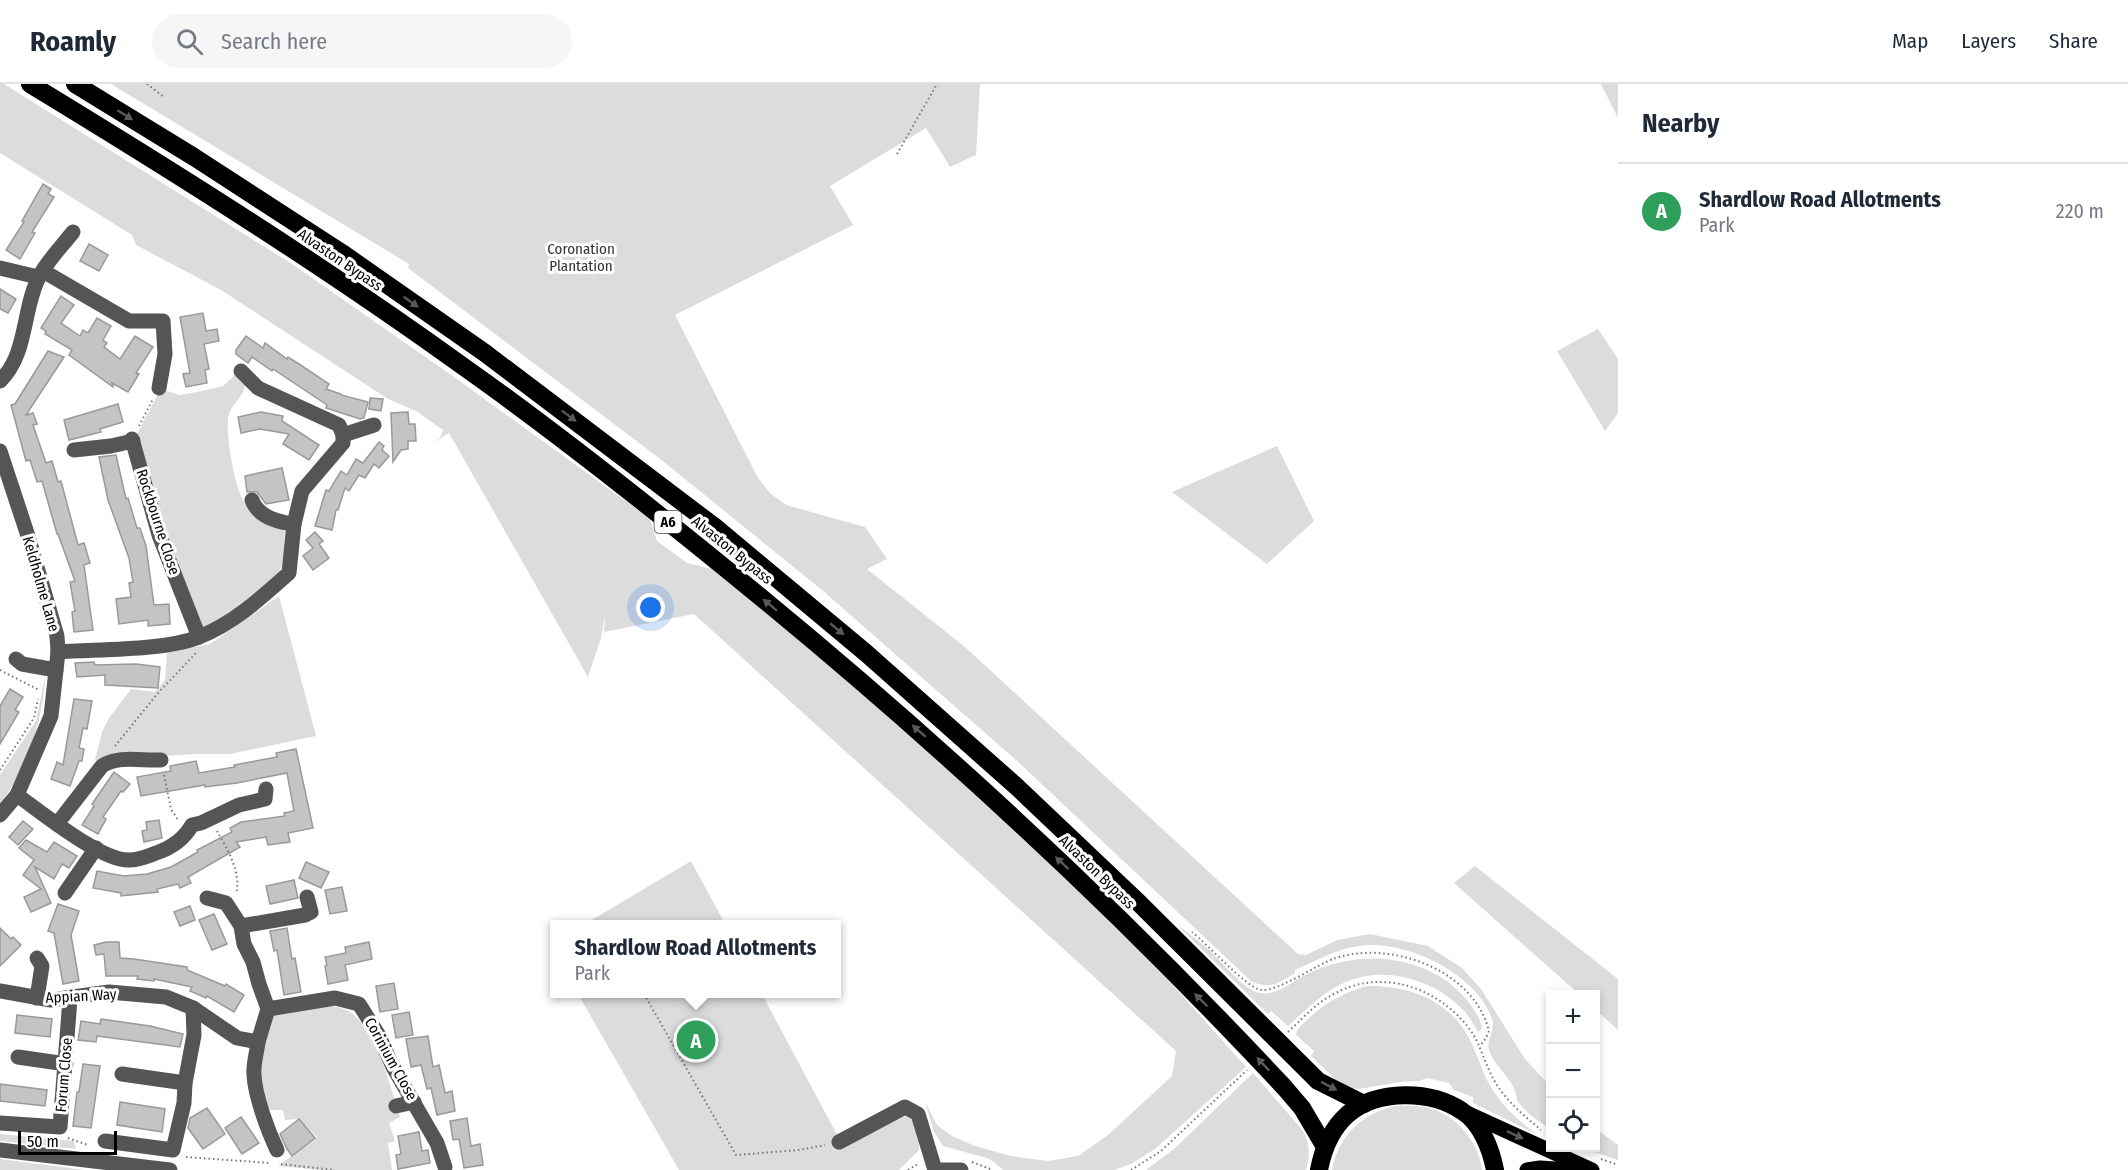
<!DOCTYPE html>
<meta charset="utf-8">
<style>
body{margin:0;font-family:"Fira Sans Condensed",sans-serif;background:#f6f6f7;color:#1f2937}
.controls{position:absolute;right:18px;bottom:18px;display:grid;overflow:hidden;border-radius:0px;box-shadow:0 3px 9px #0003}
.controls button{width:54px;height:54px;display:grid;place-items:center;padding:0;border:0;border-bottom:2px solid #e0e1e3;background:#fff;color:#1f2937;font:30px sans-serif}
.scale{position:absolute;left:18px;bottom:15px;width:99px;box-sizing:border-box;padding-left:6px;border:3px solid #000;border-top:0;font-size:16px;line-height:21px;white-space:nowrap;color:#000;-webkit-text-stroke:4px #fff;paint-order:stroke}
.you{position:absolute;left:651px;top:524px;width:21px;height:21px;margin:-15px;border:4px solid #fff;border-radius:50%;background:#1a73e8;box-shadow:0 0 0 9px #1a73e833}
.badge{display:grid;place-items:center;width:39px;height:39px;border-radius:50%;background:#0b8043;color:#fff;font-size:20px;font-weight:700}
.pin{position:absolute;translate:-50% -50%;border:3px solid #fff;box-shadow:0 2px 6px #0006}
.popup{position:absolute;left:550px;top:836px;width:291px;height:78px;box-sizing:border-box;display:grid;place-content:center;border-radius:0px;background:#fff;filter:drop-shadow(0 2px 4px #0005);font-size:20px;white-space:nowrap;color:#747a83}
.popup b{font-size:22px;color:#1f2937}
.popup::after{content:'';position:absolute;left:50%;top:100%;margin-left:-12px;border:12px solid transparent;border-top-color:#fff}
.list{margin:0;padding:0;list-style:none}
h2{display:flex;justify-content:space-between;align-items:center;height:78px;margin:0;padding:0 24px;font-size:26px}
h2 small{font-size:20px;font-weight:400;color:#747a83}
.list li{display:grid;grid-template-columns:39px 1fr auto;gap:18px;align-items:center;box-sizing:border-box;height:96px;padding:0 24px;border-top:2px solid #e0e1e3}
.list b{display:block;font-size:22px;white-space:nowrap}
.list p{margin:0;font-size:20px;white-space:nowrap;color:#747a83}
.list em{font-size:20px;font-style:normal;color:#747a83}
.icon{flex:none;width:33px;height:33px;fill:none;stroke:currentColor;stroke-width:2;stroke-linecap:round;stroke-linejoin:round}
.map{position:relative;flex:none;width:1618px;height:1086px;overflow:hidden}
header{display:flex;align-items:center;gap:36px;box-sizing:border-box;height:84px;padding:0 30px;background:#fff;border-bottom:2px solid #e0e1e3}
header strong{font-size:28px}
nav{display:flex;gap:33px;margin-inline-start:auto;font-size:21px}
.search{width:420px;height:54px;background:#f6f6f7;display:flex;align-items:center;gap:15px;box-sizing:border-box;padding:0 21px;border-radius:33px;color:#747a83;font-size:22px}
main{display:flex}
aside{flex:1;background:#fff}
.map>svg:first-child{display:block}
</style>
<header>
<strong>Roamly</strong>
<div class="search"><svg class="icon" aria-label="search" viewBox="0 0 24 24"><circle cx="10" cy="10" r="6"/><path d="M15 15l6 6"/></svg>Search here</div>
<nav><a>Map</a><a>Layers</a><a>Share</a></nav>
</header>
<main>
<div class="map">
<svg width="1618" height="1086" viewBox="0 0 1618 1086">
<rect width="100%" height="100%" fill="#fff"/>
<g fill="#dcdcdc">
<path d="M0 0H4L292 180 454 293 641 428 650 436 657 457 687 479 712 485 828 579 981 713 1162 889 1246 983 1155 1065 1131 1080 1114 1086H1003L990 1075 943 1062 934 1048 925 1018 937 1041 952 1052 975 1062 1011 1072 1048 1077 1078 1072 1108 1051 1172 992 1176 967 694 530 604 548 605 532 601 554 588 593 449 349 427 363 440 354 443 346 416 327 388 315 221 206 136 161 132 151 0 69Z"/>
<path d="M111 0H980L976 71 950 83 926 44 830 102 853 141 675 231 758 394 770 409 786 421 865 443 887 475 867 485 965 563 1298 870 1306 871 1337 856 1370 850 1428 862 1462 884 1481 905 1525 975 1550 1002V1045L1530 1031 1517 1017C1517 996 1495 985 1489 966 1486 956 1496 946 1492 935 1477 890 1405 855 1359 862 1336 865 1316 877 1295 886V889C1279 899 1270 906 1251 897L1015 675 822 506 659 374 408 184 409 180Z"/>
<path d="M1601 0H1618V34Z"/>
<path d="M1598 245 1618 275V329L1605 347 1557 267Z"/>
<path d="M235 291 241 295 245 302C242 315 233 318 229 330 224 346 235 408 246 421 256 434 270 439 285 445 284 459 286 480 277 492 268 507 225 532 209 543H201L160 451 137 350 161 305 180 311 202 307 223 302Z"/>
<path d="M1277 362 1314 437 1267 480 1172 408Z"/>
<path d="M279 512 316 652 230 670H196L95 676 102 648 109 634 131 605 155 608 165 596 167 568 210 560Z"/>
<path d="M46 589C42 637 30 680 0 720V691L36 637Z"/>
<path d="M691 777 725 840H585Z"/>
<path d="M1475 782 1618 895V946L1596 926V910H1579L1454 799Z"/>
<path d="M1176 840C1187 848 1198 856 1208 865 1221 876 1243 906 1260 909 1277 912 1291 898 1305 891 1351 868 1405 868 1448 898 1461 908 1480 928 1482 945L1478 948C1473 940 1469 931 1462 925 1436 897 1388 882 1351 896 1326 905 1308 924 1288 942L1271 927 1268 930Z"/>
<path d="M1367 902C1408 901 1449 916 1469 954 1478 971 1482 989 1492 1005 1504 1024 1520 1038 1538 1051L1473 1019V1013L1454 1006 1449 999 1427 994 1419 997 1400 998 1359 1005 1350 1004 1337 997 1311 972 1314 967 1296 951 1297 946C1317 924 1338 910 1367 902Z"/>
<path d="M578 910H762L843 1062 906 1032 915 1038 919 1049V1066L899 1086H679Z"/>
<path d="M330 922C339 923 348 925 355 932 379 955 390 1002 400 1033L389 1039 395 1057 388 1059 392 1086H320L278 1082 317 1053 299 1035 285 1036 283 1026H270L267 1022 258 991 271 931Z"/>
<path d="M1253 989 1304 1048C1310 1061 1310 1072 1306 1086H1146L1174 1065Z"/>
<path d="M1395 1022C1406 1022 1418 1021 1429 1024 1456 1031 1479 1058 1482 1086H1332C1338 1053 1362 1029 1395 1022Z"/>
<path d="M1596 1045 1618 1061V1076L1582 1064H1596Z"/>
<path d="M0 1050 74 1057 76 1065 0 1057Z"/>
<path d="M0 1075 85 1086H0Z"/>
</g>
<g fill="#c4c4c4" stroke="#999" stroke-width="1.5">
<path d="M43 100 51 105 48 110 54 113 32 148 35 149 20 175 6 166 24 138 22 137Z"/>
<path d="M89 160 108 171 99 187 80 177Z"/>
<path d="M0 205 16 215 8 229 0 225Z"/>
<path d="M61 212 74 221 61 239 80 252 83 246 88 249 97 234 111 242 103 256 107 259 104 263 120 275 135 252 153 263 136 289 139 290 128 308 112 299 113 303 69 271 72 266 45 250 46 247 41 244Z"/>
<path d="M203 229 206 247 217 245 219 257 204 260 209 285 205 286 207 299 186 303 183 290 190 289 180 233Z"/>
<path d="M246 252 263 264 265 259 287 275 288 273 299 280 329 300 326 305 341 310V311L368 318 364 334 360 335 326 324 327 321 273 285 272 287 252 273 248 279 236 270V266Z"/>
<path d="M48 267 64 273 26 331 33 329 37 340 33 341 46 379 52 377 58 398 61 397 78 461 84 459 90 479 84 481 93 546 74 548 72 528 75 527 70 498 75 497 58 450H57L42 397 37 398 30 376 26 377 11 321 15 320Z"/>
<path d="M370 314 383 315 381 327 369 325Z"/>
<path d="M118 320 123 338 100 345 101 348 69 356 64 336Z"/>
<path d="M261 328 283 332 282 337 319 361 309 376 283 360 289 350 260 345 241 349 238 333Z"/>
<path d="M408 328 409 340H415L416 357H408V365L401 366 393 378 391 329Z"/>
<path d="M379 358 384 362 382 366 389 372 379 384 374 380 365 394 359 391 349 407 345 404 338 426H336L332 446 315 442 326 406 329 407 341 387 347 391 356 375 363 379Z"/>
<path d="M116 371 126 415 128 414 137 444H140L146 462 154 521 169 520 170 540 148 542V536L119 540 116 515 131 513 129 499 133 498 129 474 108 416 99 373Z"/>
<path d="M282 384 289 416 266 420 257 408H247L245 392Z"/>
<path d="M315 448 323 457 319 460 329 474 313 486 303 472 313 464 306 456Z"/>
<path d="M94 578 95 581 136 580 160 583 158 604 105 601V591L77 593 75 579Z"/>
<path d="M10 605 23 613 15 626 19 628 0 660V622Z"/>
<path d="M74 615 92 617 87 645 83 644 79 664 84 665 82 677H79L70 702 51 695 57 678 63 681Z"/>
<path d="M296 665 313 744 288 749 290 758 268 761 266 753 236 758 240 763 188 793 191 799 180 804 178 800 157 805 158 808 121 812V809L93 804 97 787 124 792 147 790 171 783 198 768 197 766 232 748 230 744 241 738 285 732 284 729 294 727 287 689 237 699 205 703V701L141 712 137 693 171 687 170 682 196 677 199 689 235 683 234 681 277 673 276 669Z"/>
<path d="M114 688 130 700 123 708 121 707 103 733 106 735 98 750 82 741 94 722 92 720Z"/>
<path d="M159 736 162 754 144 758 142 747 147 746 146 738Z"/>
<path d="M23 737 33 745 18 761 9 753Z"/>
<path d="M26 756 47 768 54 758 77 772 69 784 62 780 54 795 35 783 51 819 31 828 24 813 41 805 23 791 34 776 19 764Z"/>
<path d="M306 778 329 788 321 804 299 794Z"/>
<path d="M294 796 298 814 270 820 266 802Z"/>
<path d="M342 803 347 827 330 830 325 806Z"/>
<path d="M58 820 79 827 71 851 79 897 63 900 54 849 48 847Z"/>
<path d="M190 822 195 836 180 842 174 828Z"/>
<path d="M214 830 227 860 212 866 199 836Z"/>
<path d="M0 844 11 855 13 853 21 861 0 882Z"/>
<path d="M287 844 292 875 295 874 301 908 284 911 277 866 274 867 270 847Z"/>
<path d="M106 858H119L120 874 134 875 187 883V886L225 902 226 900 244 911 234 928 207 912 206 914 190 907 192 903 154 895V897L137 895 138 892H106L104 870 96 871 94 861Z"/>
<path d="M369 858 372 875 345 881 348 896 328 900 325 882 327 881 325 873 346 869 345 863Z"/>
<path d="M394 899 398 925 380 928 376 902Z"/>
<path d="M409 928 413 951 396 954 392 931Z"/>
<path d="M17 931 52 935 50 953 15 949Z"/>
<path d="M101 935 150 942 183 950 180 963 97 952 96 958 78 956 81 937 100 940Z"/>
<path d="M428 952 433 983 439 981 445 1009 452 1007 455 1027 437 1031 431 1004 427 1005 421 981 411 983 406 955Z"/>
<path d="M83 980 100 982 91 1044 73 1042 77 1008H79Z"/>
<path d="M0 1000 47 1006 45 1022 0 1017Z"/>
<path d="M120 1018 165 1025 162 1048 117 1041Z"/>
<path d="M207 1024 225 1050 203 1065 188 1044 190 1034Z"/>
<path d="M241 1033 259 1059 242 1070 225 1044Z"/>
<path d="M467 1034 471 1062 480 1060 483 1081 464 1084 459 1055 453 1056 450 1037Z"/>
<path d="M299 1035 315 1054 292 1072 287 1065 280 1050Z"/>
<path d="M419 1048 422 1067 428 1066 430 1079 398 1085 396 1071 401 1070 398 1052Z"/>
</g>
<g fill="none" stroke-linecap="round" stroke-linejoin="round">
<g stroke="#777" stroke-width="2" stroke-dasharray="1.5 3" stroke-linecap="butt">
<path d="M147 0 164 13"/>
<path d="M897 70 937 0"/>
<path d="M139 342 153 315"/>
<path d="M0 586 39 606"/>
<path d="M115 662 158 609 196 569"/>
<path d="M0 686 34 634 38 615"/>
<path d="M164 691 171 725 178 736"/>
<path d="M217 747C227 764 242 790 236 809"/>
<path d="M1192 848C1206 859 1247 904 1261 906 1278 908 1317 880 1336 874 1391 856 1474 886 1489 947L1486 954 1480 962"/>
<path d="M644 910 736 1071 799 1066 825 1061"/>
<path d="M1288 948C1303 934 1316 919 1334 910 1382 883 1440 904 1471 947 1480 960 1483 974 1490 988 1501 1013 1521 1029 1541 1046"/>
<path d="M68 1054 88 1061"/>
<path d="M186 1073 270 1079"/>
<path d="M1601 1075 1618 1081"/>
<path d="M972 1078 993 1086"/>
<path d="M281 1080 335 1086"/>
<path d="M908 1086 918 1080"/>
<path d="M1131 1086 1161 1067 1247 986"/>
</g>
<g stroke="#555" stroke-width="15">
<path d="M0 184 38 193"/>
<path d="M43 187 129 237H163L165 270 159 304"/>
<path d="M0 297C28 270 22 226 39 193 47 177 62 162 73 148"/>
<path d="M343 351 374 341"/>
<path d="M132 355 159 451 199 553"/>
<path d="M74 366 111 362 133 357"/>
<path d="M0 367 28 452 57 552 58 568 51 632 17 711 0 731"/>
<path d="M252 416C258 433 277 438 294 440"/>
<path d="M58 568C98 565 163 567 199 553 234 539 261 514 289 489L294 440 302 407 343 359V351L339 341 258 304 241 287"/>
<path d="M16 575 22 580 56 586"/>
<path d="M17 711C41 728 101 777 129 776 139 776 148 772 156 769 171 764 184 755 192 741L201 739 239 721 265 715 266 705"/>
<path d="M57 740 102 682C119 671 141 677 161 676"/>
<path d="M65 809 96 764"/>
<path d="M207 814 226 819 241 842"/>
<path d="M37 874 42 882 37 914"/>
<path d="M0 907 51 916 109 908 166 913 193 924 237 954 258 958 268 925 259 900 253 878 244 860 241 842 305 831 311 828 307 813"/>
<path d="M268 925 335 914 359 920 378 950 393 983 437 1059 445 1083"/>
<path d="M258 958C257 968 253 980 254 991 255 1012 268 1047 277 1066"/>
<path d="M18 973 66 980"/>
<path d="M122 990 185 999"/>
<path d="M396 1022 414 1018"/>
<path d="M0 1039 60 1043 70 915"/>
<path d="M105 1057 173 1066 184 1019 185 999 194 951 193 924"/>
<path d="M839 1058 905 1023 918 1030 935 1086"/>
<path d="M0 1066 170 1086"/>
<path d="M936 1086H961"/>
</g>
<g stroke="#000" stroke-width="15">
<path d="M1467 1029 1592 1086"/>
<path d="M1527 1086 1540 1084 1570 1086"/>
</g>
<g stroke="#000" stroke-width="18">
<path d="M30 0C178 90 324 182 464 283 563 353 658 429 752 506 940 660 1118 825 1284 1003L1302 1024 1325 1063"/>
<path d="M75 0 194 73 342 169 485 269 715 443 866 569 1017 703 1136 816 1318 997 1364 1020"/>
<path d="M1319 1086C1323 1065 1332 1044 1348 1030 1378 1005 1431 1006 1462 1027 1481 1039 1491 1065 1495 1086"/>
</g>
</g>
<defs><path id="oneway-solid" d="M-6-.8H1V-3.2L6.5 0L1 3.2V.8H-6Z" transform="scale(1.5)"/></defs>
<g fill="#595959">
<use href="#oneway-solid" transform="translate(125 31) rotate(32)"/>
<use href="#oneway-solid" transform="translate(411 218) rotate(35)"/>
<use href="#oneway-solid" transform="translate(569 332) rotate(37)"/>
<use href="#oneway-solid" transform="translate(770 521) rotate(-141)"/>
<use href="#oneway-solid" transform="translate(837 545) rotate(40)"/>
<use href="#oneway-solid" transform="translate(919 647) rotate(-139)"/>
<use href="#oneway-solid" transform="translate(1062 779) rotate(-137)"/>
<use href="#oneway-solid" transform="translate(1201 916) rotate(-135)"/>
<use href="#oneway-solid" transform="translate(1263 980) rotate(-133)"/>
<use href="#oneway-solid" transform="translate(1329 1002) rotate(27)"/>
<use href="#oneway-solid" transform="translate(1515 1051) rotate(25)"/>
</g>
<g text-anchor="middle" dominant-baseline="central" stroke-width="6" stroke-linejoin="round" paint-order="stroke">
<rect fill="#fff" stroke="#4c4c4c" stroke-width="1.5" x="654.5" y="427" width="27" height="22" rx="4.5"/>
<g font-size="14" font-weight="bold" fill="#000">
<text x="668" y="438">A6</text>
</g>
<g font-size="15" fill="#333" stroke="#fff">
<text x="581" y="165">Coronation<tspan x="581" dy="17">Plantation</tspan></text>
</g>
<g font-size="15" fill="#000" stroke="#fff">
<text transform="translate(340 176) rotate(34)">Alvaston Bypass</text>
<text transform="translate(158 438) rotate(72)">Rockbourne Close</text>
<text transform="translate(732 466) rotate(39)">Alvaston Bypass</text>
<text transform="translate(41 500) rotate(74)">Keldholme Lane</text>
<text transform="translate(1097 788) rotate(44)">Alvaston Bypass</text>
<text transform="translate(81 912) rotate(-3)">Appian Way</text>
<text transform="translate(391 975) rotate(61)">Corinium Close</text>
<text transform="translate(64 991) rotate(-85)">Forum Close</text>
</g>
</g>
</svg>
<div class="controls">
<button>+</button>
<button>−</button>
<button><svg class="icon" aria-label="locate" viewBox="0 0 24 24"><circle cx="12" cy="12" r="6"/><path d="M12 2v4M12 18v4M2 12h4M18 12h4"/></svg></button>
</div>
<div class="scale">50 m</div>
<div class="you"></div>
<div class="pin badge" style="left:696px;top:956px;background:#2e9e5b">A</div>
<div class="popup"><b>Shardlow Road Allotments</b>Park</div>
</div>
<aside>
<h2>Nearby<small></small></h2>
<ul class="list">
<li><span class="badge" style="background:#2e9e5b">A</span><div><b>Shardlow Road Allotments</b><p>Park</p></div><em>220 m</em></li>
</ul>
</aside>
</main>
